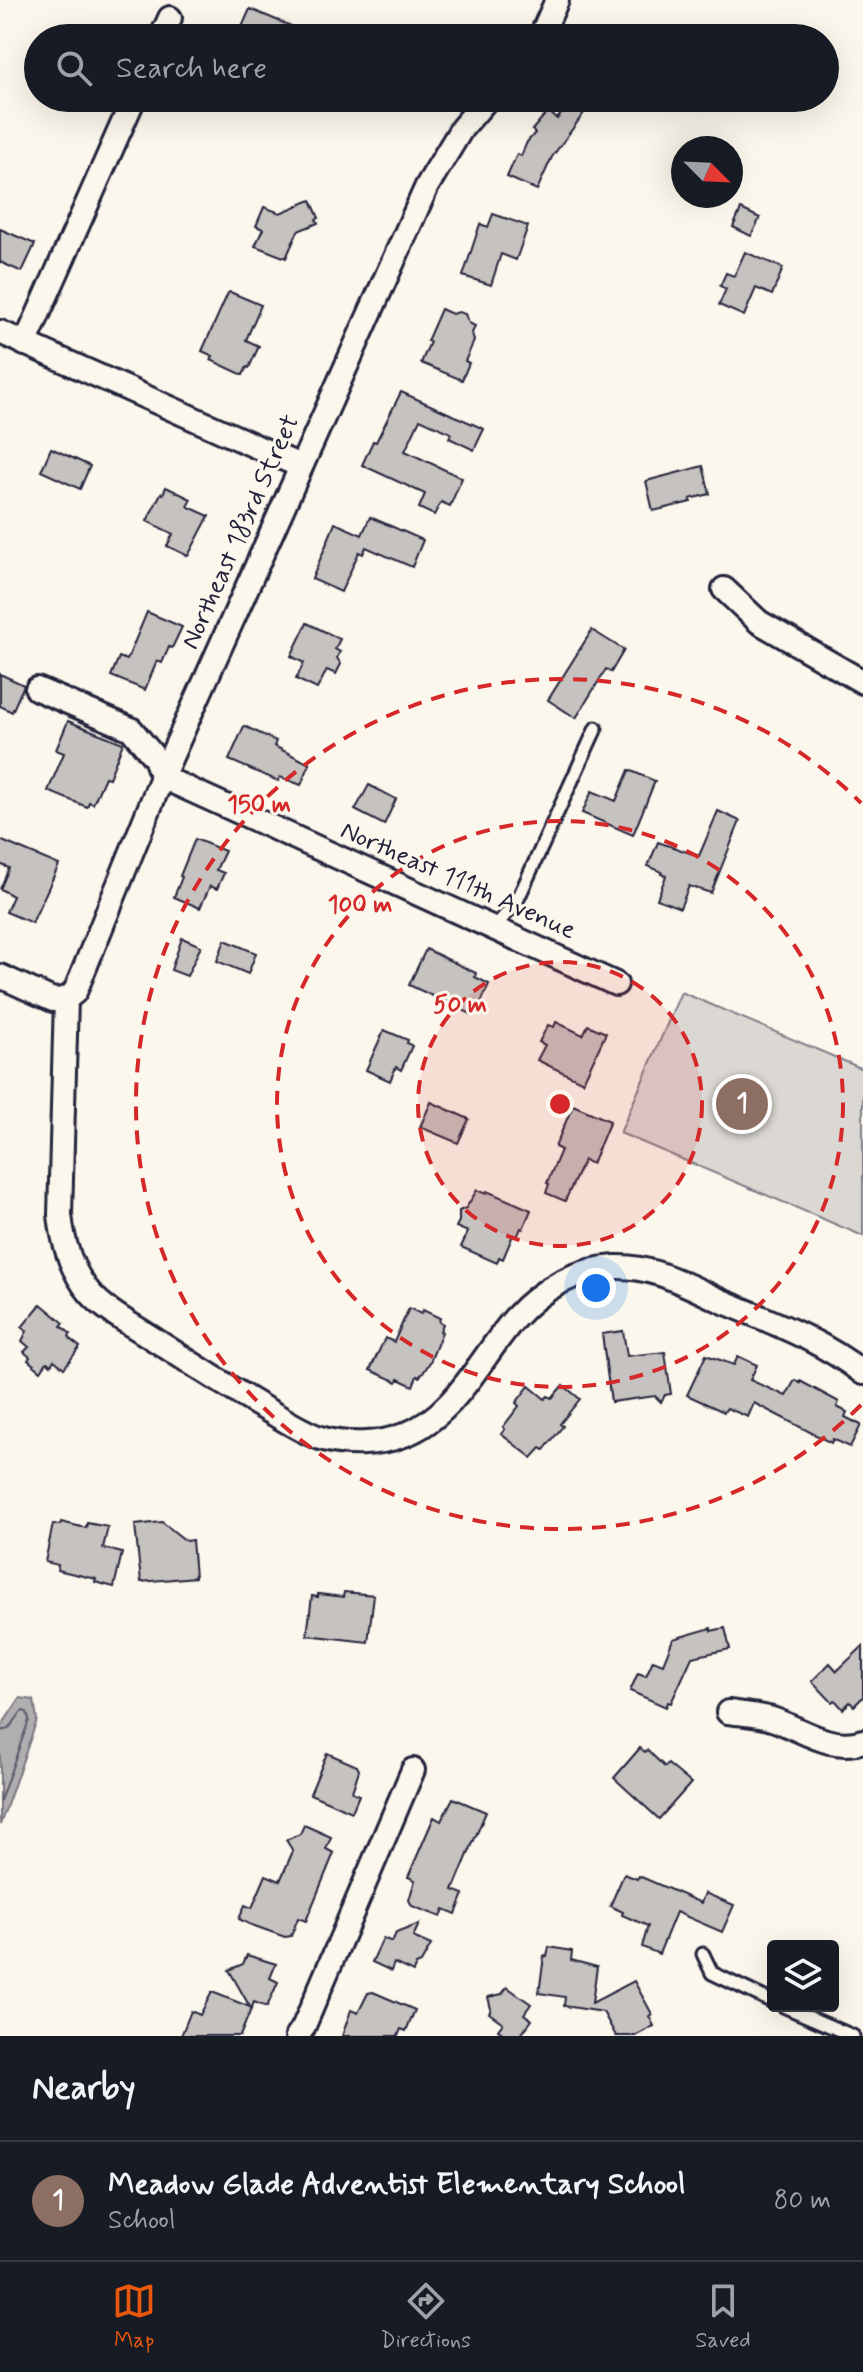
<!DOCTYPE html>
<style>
body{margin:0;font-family:Mynerve,sans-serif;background:#20242c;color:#f1f3f6}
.controls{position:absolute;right:24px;bottom:24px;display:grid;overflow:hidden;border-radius:8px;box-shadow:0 8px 32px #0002}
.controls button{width:72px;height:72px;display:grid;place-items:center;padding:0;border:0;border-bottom:2px solid #363941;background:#171b24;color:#f1f3f6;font:40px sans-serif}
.compass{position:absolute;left:671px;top:136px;width:72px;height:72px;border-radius:50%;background:#171b24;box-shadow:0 8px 32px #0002;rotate:114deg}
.you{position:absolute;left:596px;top:1288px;width:28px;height:28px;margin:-20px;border:6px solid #fff;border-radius:50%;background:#1a73e8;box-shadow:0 0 0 12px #1a73e833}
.badge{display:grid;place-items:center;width:52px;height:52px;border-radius:50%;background:#ea580c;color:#fff;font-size:26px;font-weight:700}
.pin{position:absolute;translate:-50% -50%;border:4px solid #fff;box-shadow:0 2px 8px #0006}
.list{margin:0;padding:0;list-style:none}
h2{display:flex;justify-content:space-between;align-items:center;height:104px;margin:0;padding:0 32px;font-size:34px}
h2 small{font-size:26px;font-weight:400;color:#9ea1a6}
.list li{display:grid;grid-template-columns:52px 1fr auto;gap:24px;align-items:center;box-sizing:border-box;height:120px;padding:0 32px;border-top:2px solid #363941}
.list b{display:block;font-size:30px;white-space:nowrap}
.list p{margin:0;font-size:26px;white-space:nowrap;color:#9ea1a6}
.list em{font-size:26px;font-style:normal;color:#9ea1a6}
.icon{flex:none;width:44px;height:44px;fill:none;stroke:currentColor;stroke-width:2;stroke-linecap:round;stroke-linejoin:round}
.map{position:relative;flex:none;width:863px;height:2036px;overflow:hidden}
.search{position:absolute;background:#171b24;box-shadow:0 8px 32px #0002;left:24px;right:24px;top:24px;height:88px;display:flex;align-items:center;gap:20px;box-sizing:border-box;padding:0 28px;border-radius:44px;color:#9ea1a6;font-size:30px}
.sheet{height:224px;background:#171b24}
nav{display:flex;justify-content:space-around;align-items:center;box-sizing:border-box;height:112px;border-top:2px solid #363941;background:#171b24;font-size:22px;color:#9ea1a6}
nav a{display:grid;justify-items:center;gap:4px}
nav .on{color:#ea580c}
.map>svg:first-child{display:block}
</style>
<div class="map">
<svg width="863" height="2036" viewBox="0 0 863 2036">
<rect width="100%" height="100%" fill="#fbf7ec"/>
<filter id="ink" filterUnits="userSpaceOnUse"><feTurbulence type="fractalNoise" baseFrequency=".0125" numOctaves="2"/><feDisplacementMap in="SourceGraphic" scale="16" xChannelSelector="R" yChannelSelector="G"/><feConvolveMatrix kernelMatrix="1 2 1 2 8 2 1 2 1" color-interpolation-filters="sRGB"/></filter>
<g filter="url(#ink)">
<path fill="#dbd8d3" stroke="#7e7d87" stroke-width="2" d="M681 992 863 1069V1236L620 1133Z"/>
<path fill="#b1aeb0" stroke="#787681" stroke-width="2" d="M20 1698 34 1700 37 1720 0 1825V1728Z"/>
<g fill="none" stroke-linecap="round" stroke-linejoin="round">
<path stroke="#5b5a6a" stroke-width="2" d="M0 1731 9 1729 22 1711 27 1712 29 1720 0 1801"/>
</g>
<g fill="#c6c2c0" stroke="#22223b" stroke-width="2">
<path d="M250 9 320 38H237Z"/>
<path d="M570 103 584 113 552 157 537 190 507 177 517 154 521 156 527 142 535 133 532 130 548 111 557 119Z"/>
<path d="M311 200 319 218 316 219 318 223 298 231 286 258 255 246 263 229 256 226 264 207 280 213Z"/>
<path d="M741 209 760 218 751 236 733 227Z"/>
<path d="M493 214 528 226 516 260 501 254 491 285 463 276 480 224 488 227Z"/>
<path d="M0 229 35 244 22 272 0 262Z"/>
<path d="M745 252 783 268 772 295 756 288 744 316 719 305 726 289 720 286 726 273 734 276Z"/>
<path d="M230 292 261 305 246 340 259 346 249 368 247 367 243 375 211 360 213 356 202 351 228 293Z"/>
<path d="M441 309 452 314 459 312 465 314 469 323 475 326 472 333 474 341 465 361 469 363 462 380 421 363 430 342 427 341Z"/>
<path d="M401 392 484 429 474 450 449 438 451 433 420 419 405 451 462 478 450 506 441 502 434 515 419 508 425 494 362 465 373 441 376 442Z"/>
<path d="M51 448 90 466 80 489 41 471Z"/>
<path d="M703 466 710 494 690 499 691 502 653 511 646 481Z"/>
<path d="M166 487 191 499 188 505 189 507 209 516 188 556 167 546 173 534 147 521 161 493 163 494Z"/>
<path d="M370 517 423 540 412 567 366 547 363 554 359 552 341 592 312 579 335 523 362 535Z"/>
<path d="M147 612 182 627 172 648 169 647 162 663 157 661 145 690 111 676 119 657 127 660Z"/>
<path d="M307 623 340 639 335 649 340 652 337 658 341 664 336 674 327 670 317 689 296 679 304 663 291 656Z"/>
<path d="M592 630 624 650 611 672 606 669 576 718 548 700Z"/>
<path d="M0 674 24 685 12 712 0 706Z"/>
<path d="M68 721 123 743 109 778 105 777 93 804 89 802 87 807 48 791 64 753 56 750Z"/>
<path d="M244 726 276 741 274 746 310 764 301 785 280 777 278 781 229 760Z"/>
<path d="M629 770 655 781 633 835 582 813 592 791 616 801Z"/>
<path d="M369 785 396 799 384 825 355 810Z"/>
<path d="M718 811 740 821 711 893 689 886 680 908 657 899 666 876 661 874 662 872 648 866 658 842 699 856Z"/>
<path d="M195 839 225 851 216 870 224 873 217 889 210 886 200 908 174 897 182 877 180 876Z"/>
<path d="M0 840 59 865 32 923 6 912 13 896 0 889 9 868 0 864Z"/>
<path d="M182 938 201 946 187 976 171 970Z"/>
<path d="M225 940 256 953 248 974 217 961Z"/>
<path d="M426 949 476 973 475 977 489 984 479 1008 476 1007 473 1015 409 985Z"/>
<path d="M556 1022 583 1035 588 1025 606 1033 583 1082 537 1060 545 1045 539 1042 548 1025 554 1027Z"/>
<path d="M384 1030 408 1040 407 1043 412 1046 401 1070 396 1067 390 1081 366 1070Z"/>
<path d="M431 1102 469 1119 458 1143 420 1127Z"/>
<path d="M573 1105 610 1121 592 1164 584 1160 565 1201 546 1193 549 1184 547 1183 561 1150 555 1147Z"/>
<path d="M477 1190 486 1194 487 1191 531 1210 523 1229 521 1228 517 1237 513 1235 503 1259 499 1257 497 1263 461 1247 468 1232 456 1227 459 1221V1211L466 1208Z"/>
<path d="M41 1304 64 1323 61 1326 71 1334 69 1336 71 1340 80 1347 64 1368 54 1360 51 1365 47 1362 41 1371 28 1360 30 1357 24 1352 29 1347 22 1341 27 1331 22 1327Z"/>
<path d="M409 1308 421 1314 423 1310 440 1318 439 1322 443 1324 440 1331 442 1332 430 1362 423 1373 419 1377 417 1376 413 1386 398 1379 397 1382 370 1370 385 1338 394 1342Z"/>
<path d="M623 1331 627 1356 665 1352 671 1394 665 1395 661 1402 655 1396 611 1402 602 1334Z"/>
<path d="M706 1355 734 1365 738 1356 757 1365 750 1380 786 1396 795 1380 800 1383V1381L839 1402 837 1407 847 1412 845 1417 861 1425 850 1447 833 1439 831 1443 754 1403 748 1417 727 1408 724 1412 687 1395Z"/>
<path d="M563 1385 580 1399 560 1424 563 1426 544 1450 541 1448 532 1458 501 1434 505 1429 503 1427 519 1406 516 1403 529 1386 545 1399 548 1396 552 1398Z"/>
<path d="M61 1522 86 1528 87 1523 108 1527 103 1548 122 1553 114 1587 95 1582 96 1579 57 1570 58 1565 45 1562 53 1524 60 1525Z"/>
<path d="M162 1522 186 1541 192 1540 195 1577 141 1582 135 1525Z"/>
<path d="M344 1592 374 1595 368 1642 307 1635 312 1596 318 1597V1594L343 1597Z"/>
<path d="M711 1628V1631L725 1628 730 1649 692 1657 671 1703 668 1702 666 1707 630 1691 638 1673 646 1676 653 1660 663 1664 673 1639Z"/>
<path d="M863 1646V1697L854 1706 850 1702 843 1709 835 1700 832 1702 812 1681 830 1663 837 1671Z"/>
<path d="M640 1748 645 1752 647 1750 665 1767 668 1764 691 1783 659 1819 614 1778Z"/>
<path d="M327 1753 357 1766 359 1770 352 1792 359 1795 352 1812 310 1794Z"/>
<path d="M453 1798 486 1812 453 1890 464 1894 456 1914 444 1909 441 1917 412 1906 409 1900 415 1880 408 1877 434 1817 441 1821Z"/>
<path d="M304 1825 331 1837 326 1849 334 1853 306 1921 298 1918 291 1936 285 1937 249 1924 239 1919 245 1905 252 1908 266 1875 280 1881 293 1851 286 1840 300 1834Z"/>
<path d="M624 1874 637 1879 639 1876 701 1903 705 1893 734 1905 722 1932 676 1912 659 1954 642 1947 648 1926 622 1915 623 1912 610 1906Z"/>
<path d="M419 1924 413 1937 431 1945 421 1963 416 1965 413 1972 394 1963 391 1971 372 1962 383 1938 392 1942 396 1933Z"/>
<path d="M549 1947 572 1951 571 1960 597 1967 592 2003 634 1981 652 2014 649 2016 654 2026 635 2036H616L603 2012 564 2006 565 1997 539 1993 544 1956 547 1957Z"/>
<path d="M247 1955 276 1964 270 1978 278 1982 267 2007 254 2002 240 2036H181L191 2011 200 2015 212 1992 250 2007 229 1970 243 1964Z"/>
<path d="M507 1987 531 2004 524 2014 532 2020 520 2036H507L498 2030 503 2023 489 2013 491 2009 488 1997 502 1994Z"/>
<path d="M373 1992 415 2010 406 2031 401 2029 398 2036H342L351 2010 358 2013 368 1993Z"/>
</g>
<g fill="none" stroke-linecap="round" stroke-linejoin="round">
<g stroke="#22223b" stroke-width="17">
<g id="service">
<path d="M494 928 517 901 596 728"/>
<path d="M703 1954 712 1973 773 2002"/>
<path d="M783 2006 853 2036"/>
</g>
</g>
<g stroke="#22223b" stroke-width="28">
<g id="minor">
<path d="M161 38 170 18"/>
<path d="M540 38 557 0"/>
<path d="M0 332 300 466"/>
<path d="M25 344 134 98"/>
<path d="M724 589 759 622 863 682"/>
<path d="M37 689 131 729 155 758 162 777 616 984"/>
<path d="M0 976 53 1000 66 999"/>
<path d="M66 999 60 1215C63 1243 71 1271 90 1293 106 1311 129 1323 149 1336 186 1360 223 1384 262 1407 280 1417 300 1431 320 1438 347 1446 378 1445 404 1435 456 1415 480 1358 515 1318 541 1289 576 1269 615 1267 653 1265 690 1287 724 1302 772 1322 821 1340 863 1373"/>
<path d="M66 999 75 992 162 777 427 186 462 128 488 98"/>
<path d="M728 1712C743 1714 759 1715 772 1719 802 1729 831 1752 863 1741"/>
<path d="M297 2036 303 2028 413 1770"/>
</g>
</g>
<use href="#service" stroke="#fbf7ec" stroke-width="11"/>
<use href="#minor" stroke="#fbf7ec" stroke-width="22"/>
</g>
</g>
<circle cx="560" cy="1104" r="142" fill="#d62828" fill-opacity=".12"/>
<g fill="none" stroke="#d62828" stroke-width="4" stroke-dasharray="14 10">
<circle cx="560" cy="1104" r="142"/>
<circle cx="560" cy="1104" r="283"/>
<path d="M861 1405A425 425 0 1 1 861 803"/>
</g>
<g text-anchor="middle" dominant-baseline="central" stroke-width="6" stroke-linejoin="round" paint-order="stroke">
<g font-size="26" fill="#22223b" stroke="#fbf7ec">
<text transform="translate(241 532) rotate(-66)">Northeast 183rd Street</text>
<text transform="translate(458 881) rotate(24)">Northeast 111th Avenue</text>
</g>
</g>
<circle cx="560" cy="1104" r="12" fill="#d62828" stroke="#fbf7ec" stroke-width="4"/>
<g font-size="24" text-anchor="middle" font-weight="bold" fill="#d62828" stroke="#fbf7ec" stroke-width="6" stroke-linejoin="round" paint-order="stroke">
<text x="259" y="812">150 m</text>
<text x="360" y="912">100 m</text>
<text x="460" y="1012">50 m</text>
</g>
</svg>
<div class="controls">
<button><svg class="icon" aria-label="layers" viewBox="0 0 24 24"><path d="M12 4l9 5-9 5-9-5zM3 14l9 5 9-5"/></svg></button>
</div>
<svg class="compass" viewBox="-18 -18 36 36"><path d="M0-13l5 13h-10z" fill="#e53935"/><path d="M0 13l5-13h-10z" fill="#9ea1a6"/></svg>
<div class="you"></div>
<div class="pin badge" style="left:742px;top:1104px;background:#8d6e63">1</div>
<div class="search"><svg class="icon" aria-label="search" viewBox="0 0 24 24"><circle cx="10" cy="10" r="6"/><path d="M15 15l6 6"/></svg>Search here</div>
</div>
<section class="sheet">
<h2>Nearby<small></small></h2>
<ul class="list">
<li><span class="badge" style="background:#8d6e63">1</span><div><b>Meadow Glade Adventist Elementary School</b><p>School</p></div><em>80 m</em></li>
</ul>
</section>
<nav>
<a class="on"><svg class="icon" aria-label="map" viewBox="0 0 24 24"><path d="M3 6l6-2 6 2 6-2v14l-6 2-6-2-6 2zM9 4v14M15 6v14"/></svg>Map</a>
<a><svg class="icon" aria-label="directions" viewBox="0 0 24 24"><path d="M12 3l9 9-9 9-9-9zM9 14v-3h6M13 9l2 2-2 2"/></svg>Directions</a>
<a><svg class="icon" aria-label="saved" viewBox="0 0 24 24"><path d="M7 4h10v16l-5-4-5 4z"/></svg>Saved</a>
</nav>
